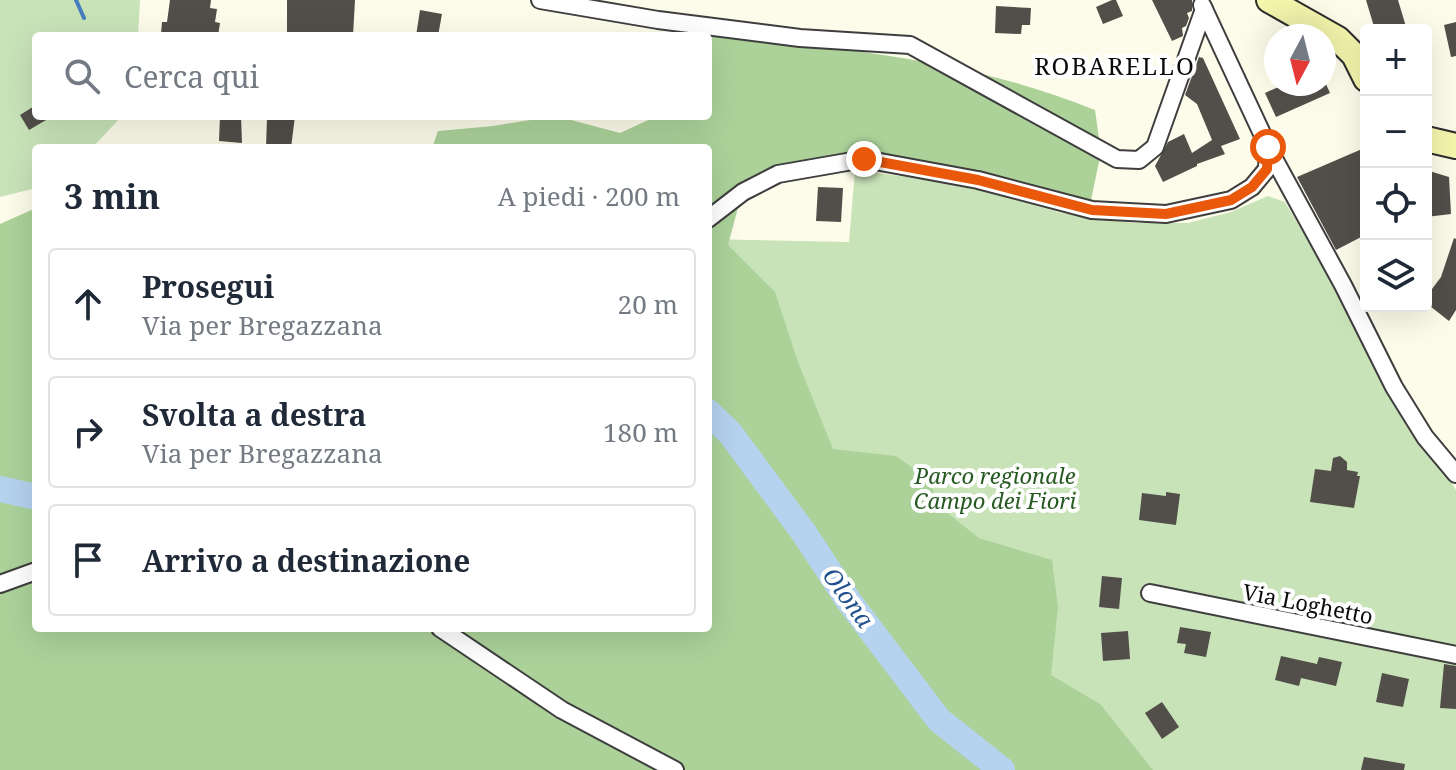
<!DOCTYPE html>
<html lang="it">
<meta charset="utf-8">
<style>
body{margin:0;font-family:"Noto Serif",serif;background:#f6f6f7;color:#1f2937}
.controls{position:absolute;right:24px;top:24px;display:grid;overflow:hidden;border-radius:8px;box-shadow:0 8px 32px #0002}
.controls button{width:72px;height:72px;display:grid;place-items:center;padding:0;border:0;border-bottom:2px solid #e0e1e3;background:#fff;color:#1f2937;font:40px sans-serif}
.compass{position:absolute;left:1264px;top:24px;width:72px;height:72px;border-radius:50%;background:#fff;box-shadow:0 8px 32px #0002;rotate:187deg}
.stop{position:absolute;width:24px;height:24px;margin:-18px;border:6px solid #ea580c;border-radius:50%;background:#fff}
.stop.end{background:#ea580c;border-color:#fff;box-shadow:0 2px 8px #0008}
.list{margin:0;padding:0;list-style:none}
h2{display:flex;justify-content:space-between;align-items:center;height:104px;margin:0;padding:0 32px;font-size:34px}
h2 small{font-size:26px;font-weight:400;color:#747a83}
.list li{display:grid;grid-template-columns:52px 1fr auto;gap:24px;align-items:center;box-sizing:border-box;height:112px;margin:0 16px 16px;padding:0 16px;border:2px solid #e0e1e3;border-radius:8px}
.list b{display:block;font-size:30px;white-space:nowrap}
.list p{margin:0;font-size:26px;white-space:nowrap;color:#747a83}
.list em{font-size:26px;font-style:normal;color:#747a83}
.icon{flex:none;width:44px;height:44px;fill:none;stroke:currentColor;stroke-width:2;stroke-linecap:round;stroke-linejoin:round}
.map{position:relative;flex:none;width:1456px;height:770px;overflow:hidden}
.search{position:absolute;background:#fff;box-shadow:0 8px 32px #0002;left:32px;top:32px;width:680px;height:88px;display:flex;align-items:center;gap:20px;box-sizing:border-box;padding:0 28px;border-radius:8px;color:#747a83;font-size:30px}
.panel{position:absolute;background:#fff;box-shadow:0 8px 32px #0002;left:32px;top:144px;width:680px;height:488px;border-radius:8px}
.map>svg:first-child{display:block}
</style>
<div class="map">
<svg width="1456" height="770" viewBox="0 0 1456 770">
<rect width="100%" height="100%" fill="#fdfceb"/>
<g fill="#c9e3b9">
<path d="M0 0H140L138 36H36V116H122L92 148H36V188L0 197Z"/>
<path d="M855 170 967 185 1061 213 1133 223H1188L1231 212 1268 196 1285 202 1456 490V770H0L36 628H708V239L849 242Z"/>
</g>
<path fill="#acd29a" d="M679 29C818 47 964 56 1095 110L1101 152 1090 205 863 152 796 174 739 204 728 245 775 292 798 362 833 449 896 456 928 479 941 508 979 538 1052 560 1058 607 1051 675 1100 704 1153 770H0V224L36 208V628H708V148H432L438 131 493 126 556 116 620 133 657 116H708V36H678Z"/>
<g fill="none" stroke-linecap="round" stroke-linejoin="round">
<path stroke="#447ebe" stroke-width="4" d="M76 0 84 18"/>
<g stroke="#b5d2ef" stroke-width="26">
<path d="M708 412 730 433 804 533 848 600 939 720 1002 770"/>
<path d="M0 489 36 497"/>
</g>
</g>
<g fill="#524e49">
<path d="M170 0H211L210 8 217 9 215 22 220 23 218 36 161 34 162 22H167Z"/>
<path d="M287 0H355L353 36H287Z"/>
<path d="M1112 0H1116L1123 16 1103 24 1096 7Z"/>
<path d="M1152 0H1192V11L1187 13 1189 18 1186 26 1182 28 1183 36 1172 41Z"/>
<path d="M1366 0H1398L1407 30H1375Z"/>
<path d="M996 6 1031 8 1030 25H1022L1021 34 995 33Z"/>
<path d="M420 10 442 14 438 36H416Z"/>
<path d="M1456 22V56L1451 57 1444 25Z"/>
<path d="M1199 57 1203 58 1240 139 1221 146 1225 154 1197 164V166L1163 182 1155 166 1168 142 1184 134 1192 153 1212 140 1197 104 1185 95Z"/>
<path d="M1285 84H1326L1330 93 1276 117 1265 93Z"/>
<path d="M36 105V116H53L29 130 20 115Z"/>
<path d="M220 116H241L242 143 219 141Z"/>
<path d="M267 116H295L291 148H266Z"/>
<path d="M1362 149 1365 235 1336 250 1297 177Z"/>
<path d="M1426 170 1449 177 1451 214 1426 217Z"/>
<path d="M818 187 843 188 841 222 816 221Z"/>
<path d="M1454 238 1456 239V310L1449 321 1426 303V297L1441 277Z"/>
<path d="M1340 456 1347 462V470L1358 472 1357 476H1360L1354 508 1310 502 1315 469 1331 471 1333 458Z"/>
<path d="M1166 492 1180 494 1176 525 1139 520 1142 493 1166 496Z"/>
<path d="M1102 576 1122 578 1119 609 1099 607Z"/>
<path d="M1180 627 1211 632 1206 657 1184 653 1186 644 1177 643Z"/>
<path d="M1128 631 1130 659 1103 661 1101 633Z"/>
<path d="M1281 656 1317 664 1319 657 1342 662 1336 686 1301 678 1299 686 1275 680Z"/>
<path d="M1444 664 1456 666V709L1440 708Z"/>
<path d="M1382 673 1409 679 1403 707 1376 702Z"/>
<path d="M1162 702 1179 727 1162 739 1145 713Z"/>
<path d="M1364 757 1405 764 1404 770H1361Z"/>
</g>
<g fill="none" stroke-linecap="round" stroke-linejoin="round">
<g stroke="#3e3e3e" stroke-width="20">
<g id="minor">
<path d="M540 0 658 20 800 38 910 45 1117 159 1139 160 1155 147 1204 9"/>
<path d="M1202 5 1272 155 1343 285 1394 387 1425 437 1456 474"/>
<path d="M708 219 743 192 778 174 864 159 978 180 1092 210 1166 214 1231 200 1252 187 1267 169 1268 147"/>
<path d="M0 584 36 571"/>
<path d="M1150 593 1456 655"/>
<path d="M440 628 562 710 675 770"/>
</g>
</g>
<g stroke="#2d2d2d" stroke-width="28">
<g id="secondary">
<path d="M1269 0 1338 39 1354 55 1366 79"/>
<path d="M1426 139 1456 146"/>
</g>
</g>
<use href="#minor" stroke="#fff" stroke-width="16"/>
<use href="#secondary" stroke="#f5f6ad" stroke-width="24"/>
</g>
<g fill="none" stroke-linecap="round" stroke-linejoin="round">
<path stroke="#ea580c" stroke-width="10" d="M864 159 978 180 1092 210 1166 214 1231 200 1252 187 1267 169 1268 147"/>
</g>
<g text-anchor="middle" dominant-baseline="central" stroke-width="8" stroke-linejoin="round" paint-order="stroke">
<g font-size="22" font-style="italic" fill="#285b23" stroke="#fff">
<text x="995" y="475">Parco regionale<tspan x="995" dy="25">Campo dei Fiori</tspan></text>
</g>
<g font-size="22" fill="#0b0b0b" stroke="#fff">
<text transform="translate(1308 603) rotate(11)">Via Loghetto</text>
</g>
<g font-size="24" letter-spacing="2" fill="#0b0b0b" stroke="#fff">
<text x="1115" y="65">ROBARELLO</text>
</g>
<g font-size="24" font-style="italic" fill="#23528e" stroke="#fff">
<text transform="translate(849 597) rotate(54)">Olona</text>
</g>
</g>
</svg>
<div class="controls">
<button>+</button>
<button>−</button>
<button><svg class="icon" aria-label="locate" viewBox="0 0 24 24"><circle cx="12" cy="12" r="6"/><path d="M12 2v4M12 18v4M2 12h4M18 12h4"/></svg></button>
<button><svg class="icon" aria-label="layers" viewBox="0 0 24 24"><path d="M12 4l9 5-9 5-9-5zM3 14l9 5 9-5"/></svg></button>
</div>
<svg class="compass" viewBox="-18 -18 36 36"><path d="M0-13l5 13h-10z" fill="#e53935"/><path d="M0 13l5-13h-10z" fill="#747a83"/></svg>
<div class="stop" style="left:1268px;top:147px"></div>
<div class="stop end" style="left:864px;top:159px"></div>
<div class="search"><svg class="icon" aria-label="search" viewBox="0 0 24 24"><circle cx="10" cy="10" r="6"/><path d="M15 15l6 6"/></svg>Cerca qui</div>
<section class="panel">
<h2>3 min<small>A piedi · 200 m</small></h2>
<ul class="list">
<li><svg class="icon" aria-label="ahead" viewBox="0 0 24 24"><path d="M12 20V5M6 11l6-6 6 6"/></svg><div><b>Prosegui</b><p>Via per Bregazzana</p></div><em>20 m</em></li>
<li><svg class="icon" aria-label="right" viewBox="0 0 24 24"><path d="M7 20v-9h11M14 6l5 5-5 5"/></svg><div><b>Svolta a destra</b><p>Via per Bregazzana</p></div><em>180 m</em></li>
<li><svg class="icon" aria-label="arrive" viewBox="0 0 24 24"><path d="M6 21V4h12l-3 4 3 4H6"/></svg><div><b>Arrivo a destinazione</b></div></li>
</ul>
</section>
</div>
